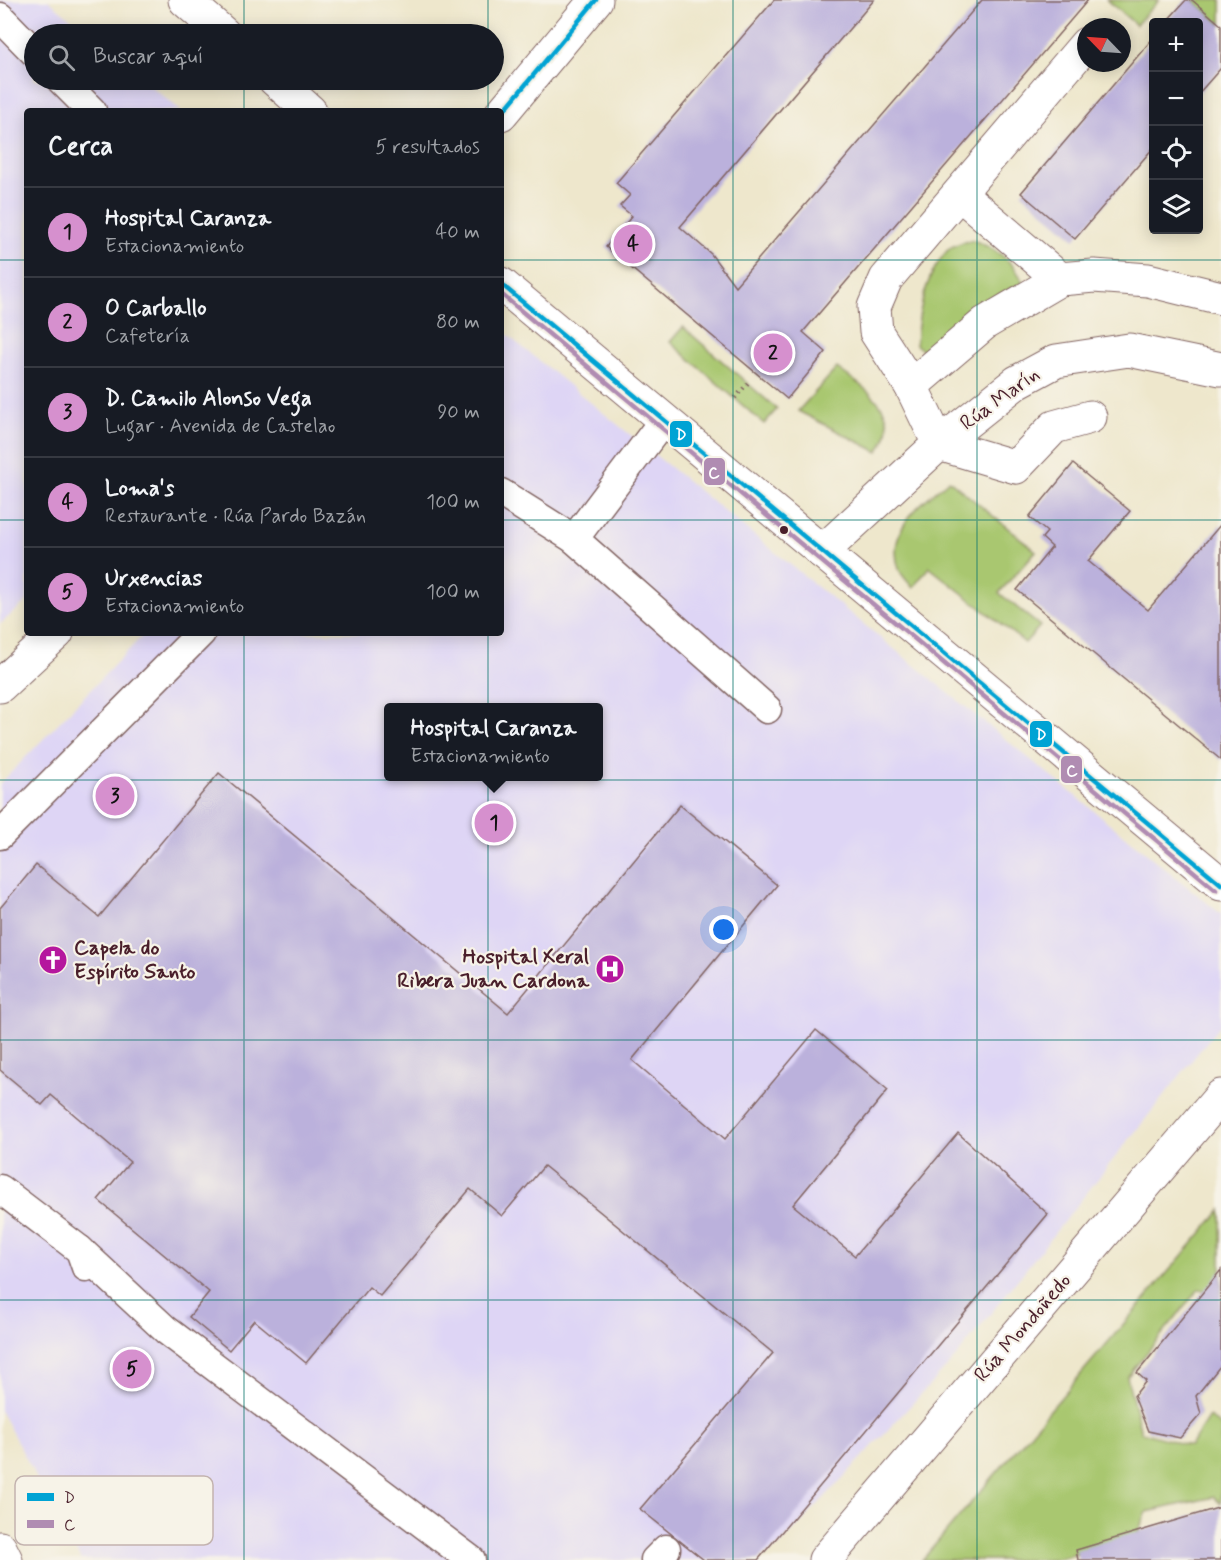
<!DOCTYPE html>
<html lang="es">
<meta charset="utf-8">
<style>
body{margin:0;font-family:Mynerve,sans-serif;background:#20242c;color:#f1f3f6}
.controls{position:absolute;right:18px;top:18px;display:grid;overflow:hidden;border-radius:6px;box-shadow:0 3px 15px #0003}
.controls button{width:54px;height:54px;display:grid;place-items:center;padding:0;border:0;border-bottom:2px solid #363941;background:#171b24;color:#f1f3f6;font:30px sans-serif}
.compass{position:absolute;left:1077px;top:18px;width:54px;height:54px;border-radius:50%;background:#171b24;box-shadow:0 3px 15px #0003;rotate:295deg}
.you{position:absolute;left:724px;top:930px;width:21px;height:21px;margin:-15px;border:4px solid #fff;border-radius:50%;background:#1a73e8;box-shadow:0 0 0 9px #1a73e833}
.badge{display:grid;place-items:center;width:39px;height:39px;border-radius:50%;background:#d690ce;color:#111;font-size:20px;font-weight:700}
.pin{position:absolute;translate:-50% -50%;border:3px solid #fff;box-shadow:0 2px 6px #0006}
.popup{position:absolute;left:384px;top:703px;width:219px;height:78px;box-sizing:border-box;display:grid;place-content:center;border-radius:6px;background:#171b24;filter:drop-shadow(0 2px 4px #0005);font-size:20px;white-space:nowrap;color:#9ea1a6}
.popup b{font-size:22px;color:#f1f3f6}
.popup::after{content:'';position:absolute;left:50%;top:100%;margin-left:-12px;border:12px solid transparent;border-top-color:#171b24}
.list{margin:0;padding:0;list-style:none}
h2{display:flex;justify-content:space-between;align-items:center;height:78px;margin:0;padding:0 24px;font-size:26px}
h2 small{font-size:20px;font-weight:400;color:#9ea1a6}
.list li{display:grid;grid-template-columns:39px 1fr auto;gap:18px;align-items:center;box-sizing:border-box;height:90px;padding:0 24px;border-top:2px solid #363941}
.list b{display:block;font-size:22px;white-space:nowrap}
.list p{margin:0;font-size:20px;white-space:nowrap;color:#9ea1a6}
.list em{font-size:20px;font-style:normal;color:#9ea1a6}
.icon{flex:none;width:33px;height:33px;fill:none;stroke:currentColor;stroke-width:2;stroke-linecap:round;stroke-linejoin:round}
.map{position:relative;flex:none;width:1221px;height:1560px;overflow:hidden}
.search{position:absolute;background:#171b24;box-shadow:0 3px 15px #0003;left:24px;top:24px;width:480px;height:66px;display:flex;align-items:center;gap:15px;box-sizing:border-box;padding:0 21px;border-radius:33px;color:#9ea1a6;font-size:22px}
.panel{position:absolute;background:#171b24;box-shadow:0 3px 15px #0003;left:24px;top:108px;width:480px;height:528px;border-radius:6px}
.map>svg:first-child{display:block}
</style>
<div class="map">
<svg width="1221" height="1560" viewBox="0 0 1221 1560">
<rect width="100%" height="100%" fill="#f7f3e8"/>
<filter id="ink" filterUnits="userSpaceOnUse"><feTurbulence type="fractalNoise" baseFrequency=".0167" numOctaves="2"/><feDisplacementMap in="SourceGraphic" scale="12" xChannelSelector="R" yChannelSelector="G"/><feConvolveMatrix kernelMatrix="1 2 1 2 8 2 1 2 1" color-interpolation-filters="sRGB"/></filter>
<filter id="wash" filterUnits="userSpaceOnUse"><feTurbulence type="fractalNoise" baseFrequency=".008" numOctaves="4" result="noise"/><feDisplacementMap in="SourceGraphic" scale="24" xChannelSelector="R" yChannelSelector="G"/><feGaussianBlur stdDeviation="1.35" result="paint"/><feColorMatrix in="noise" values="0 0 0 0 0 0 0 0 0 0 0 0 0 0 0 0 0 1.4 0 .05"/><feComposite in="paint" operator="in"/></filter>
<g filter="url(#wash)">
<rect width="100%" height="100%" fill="#eee7cc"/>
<g fill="#ded5f5" fill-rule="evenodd">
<path d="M0 0H48L90 34H34V80H143L181 111H27V601L0 624Z"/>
<path d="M501 330 1221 914V1024L956 1357 781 1544 758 1560H81L0 1410V784L145 633H501ZM389 708H599V776H389Z"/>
</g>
<g fill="#a9c76f" stroke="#7a734d" stroke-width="1.5">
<path d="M1107 0H1159L1136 25Z"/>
<path d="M1192 0H1221V25Z"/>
<path d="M973 240C995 249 1014 260 1023 283 997 294 973 309 951 327 940 335 936 347 924 351L916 345C918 314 925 275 947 251 953 244 964 242 973 240Z"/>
<path d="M683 327 777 409 764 424 670 342Z"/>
<path d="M837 368C865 389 907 412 878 452L798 411Z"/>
<path d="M949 480 1036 551 999 593 1040 626 1025 643 929 567 913 588C909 583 901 575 899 569 885 528 923 502 949 480Z"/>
<path d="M1221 1210V1294L1199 1289 1127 1377 1141 1432 1190 1446 1209 1417 1221 1426V1504L1214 1497 1147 1512 1134 1540 1053 1560H922Z"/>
</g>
<g id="blocks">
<g fill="#bbb1dc">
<path d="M774 0H874L680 227 711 254 735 286 982 0H1088L803 332 826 352 787 399 606 247 632 216 620 206 630 195 616 183Z"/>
<path d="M1186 0H1192L1221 25V68L1198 94V22H1166Z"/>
<path d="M1154 37V147L1075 239 1021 193Z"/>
<path d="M1073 464 1130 511 1088 561 1148 610 1221 524V760L1017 590 1052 547 1042 538 1047 532 1029 517Z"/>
<path d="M219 773 508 1013 680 805 777 885 632 1060 725 1139 816 1030 888 1090 793 1205 855 1256 958 1133 1048 1214 758 1560H704L640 1509 773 1353 544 1166 502 1216 470 1189 380 1296 369 1287 306 1363 254 1320 229 1350 189 1317 209 1292 98 1200 130 1162 51 1095 42 1105 0 1070V908L36 865 99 917Z"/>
<path d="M1221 1270V1365L1196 1396 1201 1414 1180 1438 1148 1431 1134 1396 1146 1381 1137 1373Z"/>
<path d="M1221 1507V1560H1078L1076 1550Z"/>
</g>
</g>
</g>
<g filter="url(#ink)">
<use href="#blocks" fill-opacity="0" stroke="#836563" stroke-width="1.5"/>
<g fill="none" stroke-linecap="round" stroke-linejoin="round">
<g stroke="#836563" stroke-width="31">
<g id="service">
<path d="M0 17 34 52"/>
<path d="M61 80 92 111"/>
<path d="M501 493 574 539 767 709"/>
<path d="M574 539 663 421"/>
<path d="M0 835 201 633"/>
<path d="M0 1189 80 1250 86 1267"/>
<path d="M80 1250 166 1330 471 1560"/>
<path d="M655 1560 666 1549"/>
</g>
</g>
<g stroke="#836563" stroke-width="35">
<g id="minor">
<path d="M185 0 224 34"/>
<path d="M275 80 310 111"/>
<path d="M501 114 596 0"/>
<path d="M960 194 1060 279"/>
<path d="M501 284 1221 884"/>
<path d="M911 386 876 332 874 307 886 279 1086 44"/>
<path d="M1090 417 1054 427 1016 467 939 444 911 386 985 323 1060 279 1094 276 1148 280 1221 298"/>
<path d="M822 552 939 444 1017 382 1056 361 1129 350 1221 369"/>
<path d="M0 686 57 633"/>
<path d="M0 1548 6 1560"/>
<path d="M825 1560 1221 1096"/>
</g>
</g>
<path stroke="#836563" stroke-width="4" stroke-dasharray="1.5 4.5" stroke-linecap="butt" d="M735 398 748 383"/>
<use href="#service" stroke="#fff" stroke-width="28"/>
<use href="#minor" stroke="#fff" stroke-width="33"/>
<g stroke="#f7f3e8" stroke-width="9">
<g id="bus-1">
<path d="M501 114 596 0"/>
<path d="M501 284 1221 884"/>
</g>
</g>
<g stroke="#f7f3e8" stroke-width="9">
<path id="bus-2" d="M501 294 1216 890"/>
</g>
<use href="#bus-1" stroke="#00a3d4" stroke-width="4.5"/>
<use href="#bus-2" stroke="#b08cb2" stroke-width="4.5"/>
</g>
</g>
<path fill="none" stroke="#0f766e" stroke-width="1.5" stroke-opacity="0.55" d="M244 0V34M488 0V34M733 0V1560M977 0V1560M244 80V111M488 80V111M0 260H27M501 260H1221M0 520H27M501 520H1221M244 633V1560M488 633V1560M0 780H1221M0 1040H1221M0 1300H1221"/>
<defs>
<g id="church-disc" transform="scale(1.5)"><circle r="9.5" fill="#b5179e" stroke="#f7f3e8"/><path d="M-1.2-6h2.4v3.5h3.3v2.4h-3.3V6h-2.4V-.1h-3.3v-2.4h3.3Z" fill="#fff"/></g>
<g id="hospital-disc" transform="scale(1.5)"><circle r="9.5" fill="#b5179e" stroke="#f7f3e8"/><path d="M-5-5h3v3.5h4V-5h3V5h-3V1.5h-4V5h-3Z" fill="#fff"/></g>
</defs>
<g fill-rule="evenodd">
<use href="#church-disc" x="53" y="960"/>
<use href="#hospital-disc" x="610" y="969"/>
</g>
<circle fill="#4a1f2b" stroke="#f7f3e8" stroke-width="2" cx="784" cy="530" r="5"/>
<g text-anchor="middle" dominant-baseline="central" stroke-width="4.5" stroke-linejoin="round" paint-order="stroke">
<g font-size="21" fill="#4a1f2b" stroke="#f7f3e8">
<text transform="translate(1000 399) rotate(-36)">Rúa Marín</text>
<text transform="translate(1023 1328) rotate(-49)">Rúa Mondoñedo</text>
</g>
<g font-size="21" font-weight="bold" fill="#4a1f2b" stroke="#f7f3e8" text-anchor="start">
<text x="74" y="948">Capela do<tspan x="74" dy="24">Espírito Santo</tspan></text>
<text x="589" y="957" text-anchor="end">Hospital Xeral<tspan x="589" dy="24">Ribera Juan Cardona</tspan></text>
</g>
</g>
<rect x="15" y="1476" width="198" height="69" rx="9" fill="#f7f3e8" stroke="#c3b3af" stroke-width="1.5"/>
<rect x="27" y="1493" width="27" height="8" fill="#00a3d4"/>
<rect x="27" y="1520" width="27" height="8" fill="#b08cb2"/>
<g font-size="16" fill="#4a1f2b">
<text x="64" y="1503">D</text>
<text x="64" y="1530">C</text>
</g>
<g stroke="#f7f3e8" stroke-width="2">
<rect x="669" y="420" width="24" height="28" rx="6" fill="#00a3d4"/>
<rect x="703" y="457" width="23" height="29" rx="6" fill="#b08cb2"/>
<rect x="1029" y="720" width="24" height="28" rx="6" fill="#00a3d4"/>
<rect x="1060" y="755" width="23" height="29" rx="6" fill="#b08cb2"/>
</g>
<g font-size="16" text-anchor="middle" font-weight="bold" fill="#fff">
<text x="681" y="440">D</text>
<text x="714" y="478">C</text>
<text x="1041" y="740">D</text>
<text x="1072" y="776">C</text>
</g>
</svg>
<div class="controls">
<button>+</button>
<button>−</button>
<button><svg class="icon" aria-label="locate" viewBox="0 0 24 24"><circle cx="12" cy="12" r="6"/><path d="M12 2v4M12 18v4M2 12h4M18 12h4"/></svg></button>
<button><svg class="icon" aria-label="layers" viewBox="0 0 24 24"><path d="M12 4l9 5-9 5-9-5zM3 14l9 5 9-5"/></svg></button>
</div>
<svg class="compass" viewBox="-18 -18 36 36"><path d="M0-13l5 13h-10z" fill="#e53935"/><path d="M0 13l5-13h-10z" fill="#9ea1a6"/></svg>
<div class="you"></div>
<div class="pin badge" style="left:494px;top:823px">1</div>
<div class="popup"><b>Hospital Caranza</b>Estacionamiento</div>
<div class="pin badge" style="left:773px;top:353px">2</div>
<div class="pin badge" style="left:115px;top:796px">3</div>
<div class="pin badge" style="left:633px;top:244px">4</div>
<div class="pin badge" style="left:132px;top:1369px">5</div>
<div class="search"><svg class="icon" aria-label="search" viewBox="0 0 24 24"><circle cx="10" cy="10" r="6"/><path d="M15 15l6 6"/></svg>Buscar aquí</div>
<section class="panel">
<h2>Cerca<small>5 resultados</small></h2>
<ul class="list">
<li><span class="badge">1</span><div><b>Hospital Caranza</b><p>Estacionamiento</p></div><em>40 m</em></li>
<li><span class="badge">2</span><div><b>O Carballo</b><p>Cafetería</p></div><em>80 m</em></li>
<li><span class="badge">3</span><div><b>D. Camilo Alonso Vega</b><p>Lugar · Avenida de Castelao</p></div><em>90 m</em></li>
<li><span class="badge">4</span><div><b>Loma's</b><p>Restaurante · Rúa Pardo Bazán</p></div><em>100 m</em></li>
<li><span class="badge">5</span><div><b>Urxencias</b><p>Estacionamiento</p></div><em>100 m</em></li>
</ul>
</section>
</div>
